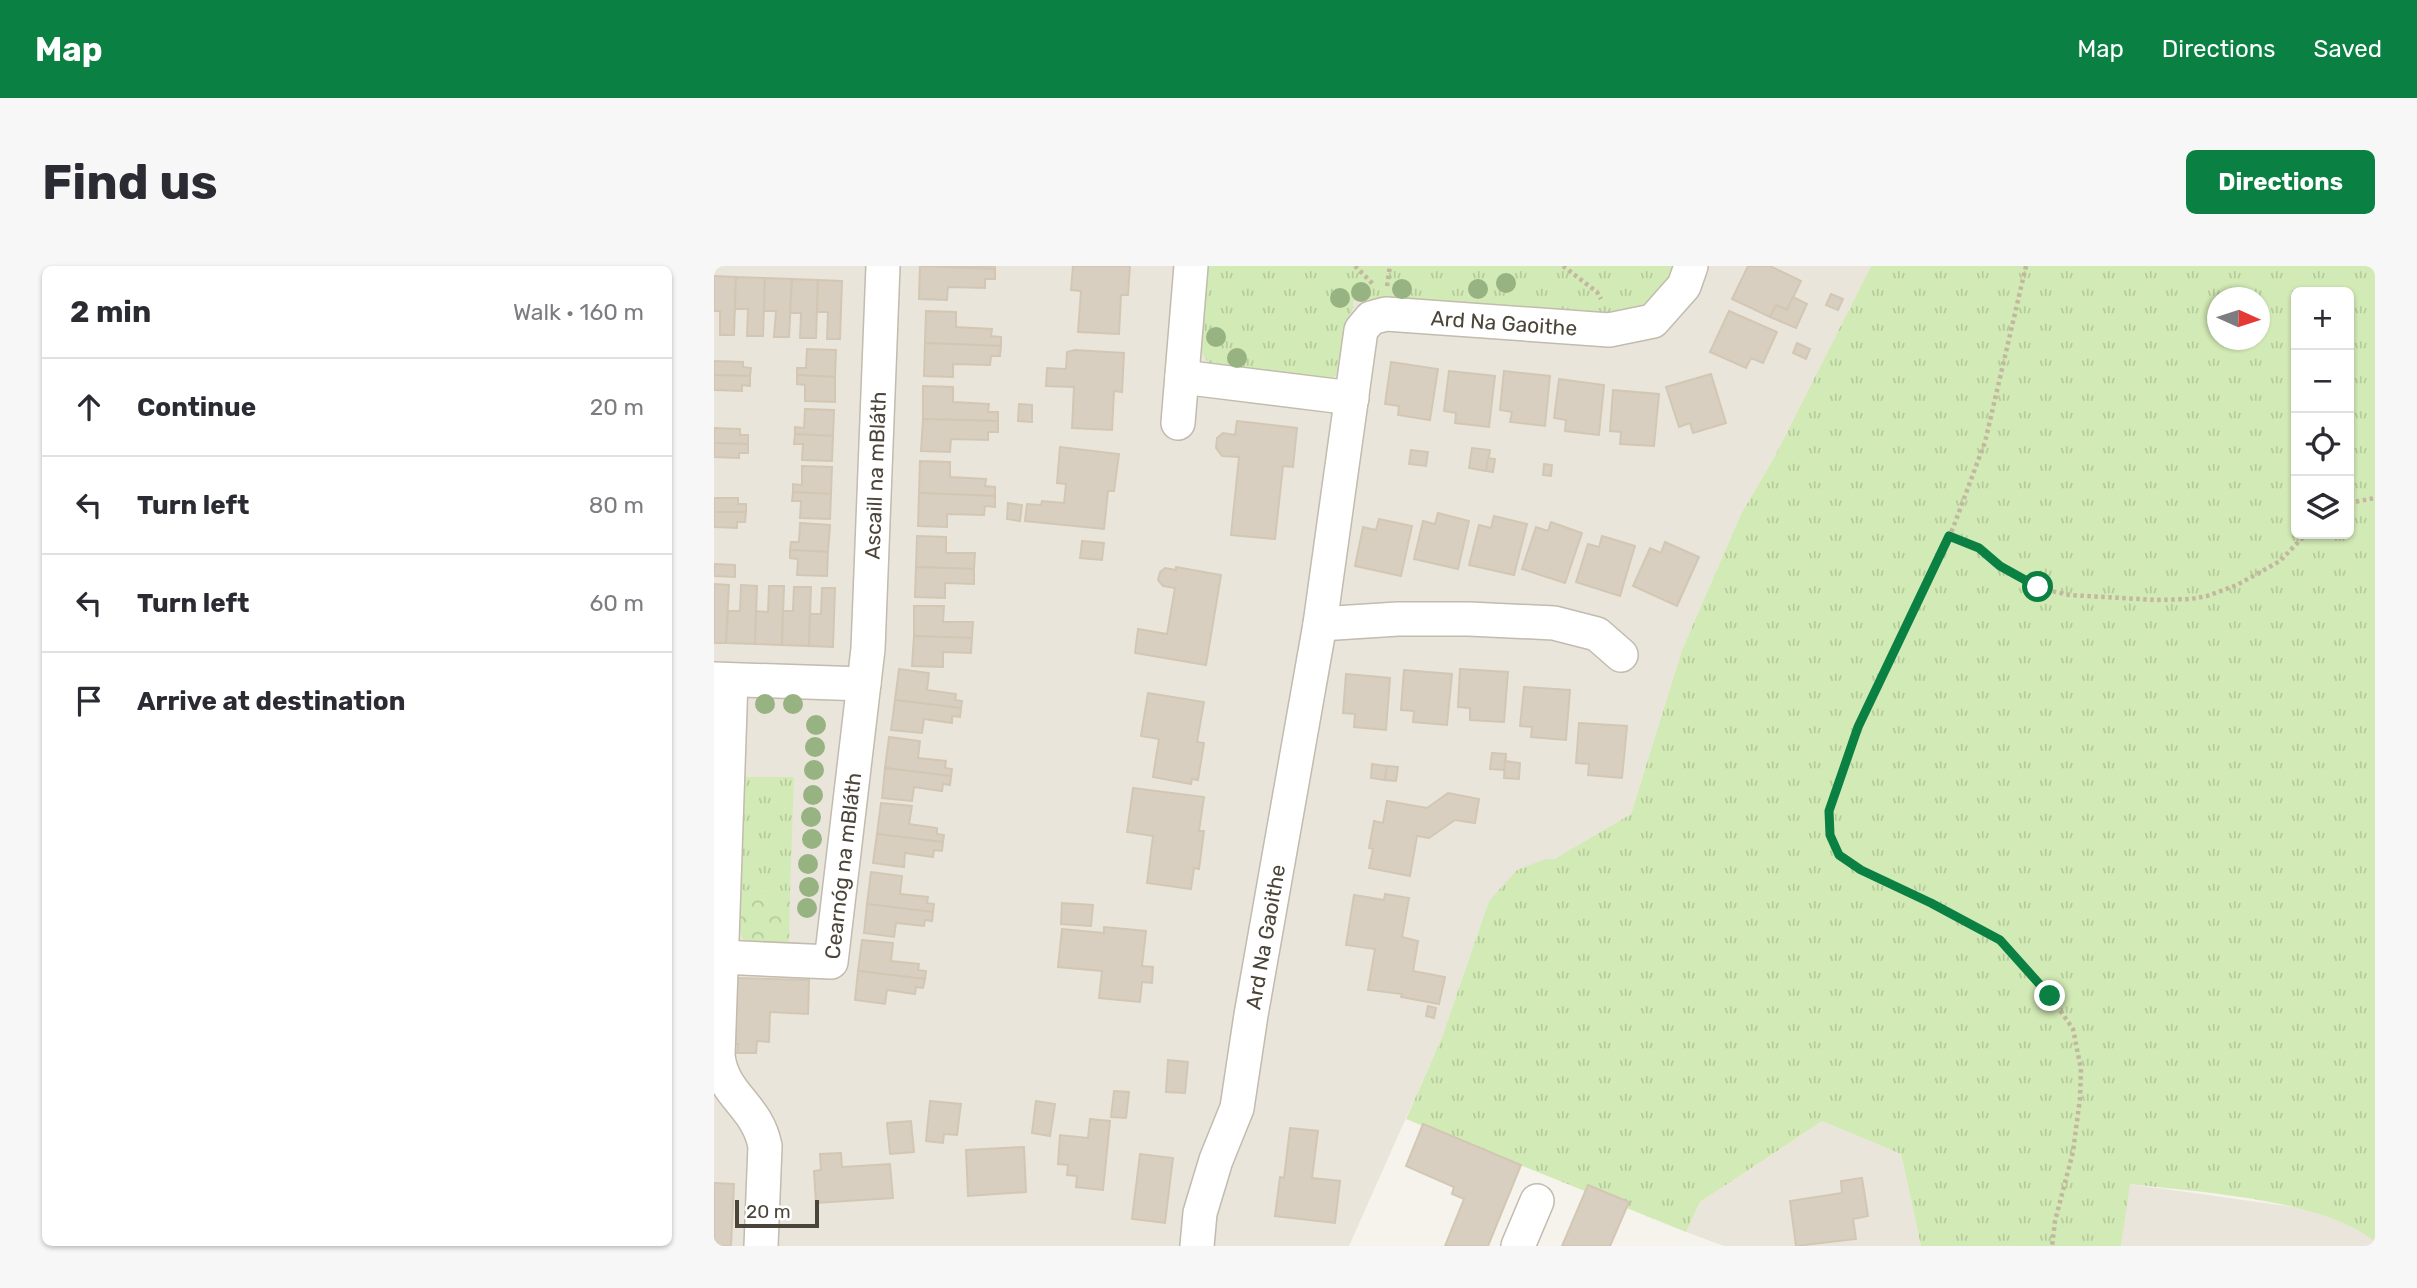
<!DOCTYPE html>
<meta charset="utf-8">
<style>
body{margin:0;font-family:Rubik,sans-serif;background:#f7f7f7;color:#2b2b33}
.controls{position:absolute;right:21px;top:21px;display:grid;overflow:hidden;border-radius:10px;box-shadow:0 2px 5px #0004}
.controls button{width:63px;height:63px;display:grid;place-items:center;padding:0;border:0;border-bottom:2px solid #e1e1e2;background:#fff;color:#2b2b33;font:35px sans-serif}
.compass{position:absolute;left:1493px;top:21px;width:63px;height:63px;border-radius:50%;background:#fff;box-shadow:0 2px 5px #0004;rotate:93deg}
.scale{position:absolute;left:21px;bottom:18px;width:84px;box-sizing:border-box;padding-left:7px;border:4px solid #4b4439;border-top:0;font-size:19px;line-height:24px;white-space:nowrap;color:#4b4439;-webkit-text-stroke:5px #fff;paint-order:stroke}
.stop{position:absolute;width:21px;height:21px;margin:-16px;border:5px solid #0b8043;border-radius:50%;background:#fff}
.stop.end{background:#0b8043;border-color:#fff;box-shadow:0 2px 7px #0008}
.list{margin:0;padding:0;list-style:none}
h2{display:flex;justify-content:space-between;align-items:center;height:91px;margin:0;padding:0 28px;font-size:30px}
h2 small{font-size:23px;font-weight:400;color:#7c7c81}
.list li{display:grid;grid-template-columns:46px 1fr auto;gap:21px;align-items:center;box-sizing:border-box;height:98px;padding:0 28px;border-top:2px solid #e1e1e2}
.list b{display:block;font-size:26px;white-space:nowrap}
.list em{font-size:23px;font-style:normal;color:#7c7c81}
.icon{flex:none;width:38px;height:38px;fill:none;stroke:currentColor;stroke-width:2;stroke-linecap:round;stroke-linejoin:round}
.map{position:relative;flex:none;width:1661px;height:980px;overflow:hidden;border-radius:10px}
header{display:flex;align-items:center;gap:42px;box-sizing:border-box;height:98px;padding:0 35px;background:#0b8043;color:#fff}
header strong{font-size:33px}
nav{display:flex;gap:38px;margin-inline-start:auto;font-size:24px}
.intro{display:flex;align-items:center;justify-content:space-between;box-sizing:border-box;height:168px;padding:0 42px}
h1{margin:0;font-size:49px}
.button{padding:18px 32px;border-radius:10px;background:#0b8043;color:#fff;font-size:24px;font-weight:700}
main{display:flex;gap:42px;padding:0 42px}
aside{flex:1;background:#fff;border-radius:10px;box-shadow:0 2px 5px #0004}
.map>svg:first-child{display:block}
</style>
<header>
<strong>Map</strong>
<nav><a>Map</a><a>Directions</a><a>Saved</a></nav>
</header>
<div class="intro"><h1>Find us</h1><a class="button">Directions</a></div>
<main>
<aside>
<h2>2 min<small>Walk · 160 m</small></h2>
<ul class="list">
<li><svg class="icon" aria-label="ahead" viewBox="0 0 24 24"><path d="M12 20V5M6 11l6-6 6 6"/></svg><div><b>Continue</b></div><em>20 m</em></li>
<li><svg class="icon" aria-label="left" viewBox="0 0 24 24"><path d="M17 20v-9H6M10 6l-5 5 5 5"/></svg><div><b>Turn left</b></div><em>80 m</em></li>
<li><svg class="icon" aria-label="left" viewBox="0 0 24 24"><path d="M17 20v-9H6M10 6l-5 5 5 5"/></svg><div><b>Turn left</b></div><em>60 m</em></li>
<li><svg class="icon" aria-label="arrive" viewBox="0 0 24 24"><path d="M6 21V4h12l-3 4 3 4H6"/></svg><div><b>Arrive at destination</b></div></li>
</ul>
</aside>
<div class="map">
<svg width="1661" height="980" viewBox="0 0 1661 980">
<defs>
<pattern id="grass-tufts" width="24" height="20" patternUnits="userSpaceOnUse" patternTransform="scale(1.75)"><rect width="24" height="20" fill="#d2eab5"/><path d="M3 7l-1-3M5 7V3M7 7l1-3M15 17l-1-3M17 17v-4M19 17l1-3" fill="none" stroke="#b6ca9c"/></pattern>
<pattern id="forest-crowns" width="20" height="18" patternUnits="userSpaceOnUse" patternTransform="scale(1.75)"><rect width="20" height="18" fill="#d2eab5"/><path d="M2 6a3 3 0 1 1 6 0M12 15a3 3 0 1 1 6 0" fill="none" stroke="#b6ca9c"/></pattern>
</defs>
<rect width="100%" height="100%" fill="#f6f3ec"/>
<g fill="#eae5da">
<path d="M0 0H1157L1061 190 1027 248 968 384 917 548 840 593 832 594 775 635 728 771 635 980H0Z"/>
<path d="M1108 855 1187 888 1207 980H1010L972 966 986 936Z"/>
<path d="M1415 918 1593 943 1647 963 1661 976V980H1407Z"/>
</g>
<g fill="url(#grass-tufts)" fill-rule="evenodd">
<path d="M491 0H965L945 34 905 50 640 32 628 101 619 112 602 114 495 99 485 81Z"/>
<path d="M1157 0H1661V976C1611 933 1482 926 1416 918L1407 980H1207L1187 888 1108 855 986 936 972 966 692 853 728 771 775 635 803 604 832 593H840L917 548 968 384 1027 248 1061 190ZM1582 26H1635V268H1582ZM1504 32H1546V74H1504Z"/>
<path d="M30 511H80L76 625 27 624Z"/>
</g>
<path fill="url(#forest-crowns)" d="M27 624 76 625 75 679 30 675 26 667Z"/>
<g fill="#d8cfc1" stroke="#d3c7b4" stroke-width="2">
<path d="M206 0H281V3Z"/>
<path d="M206 0 281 3V13H271V22L234 21 233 34 205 33Z"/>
<path d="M359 0H416L414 29H407L405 68 364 66 367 25 357 24Z"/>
<path d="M1034 0H1056L1087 15 1073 44 1062 39 1056 51 1018 33Z"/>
<path d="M0 10 22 11 20 69H6V45H0Z"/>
<path d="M22 11 51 12 49 70H33L34 43H21Z"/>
<path d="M51 12 78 13 75 71H60L62 45H50Z"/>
<path d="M78 13 104 14 102 72H86L87 47H76Z"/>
<path d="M104 14 128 15 126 73H113L114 46H103Z"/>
<path d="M1117 28 1129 33 1124 44 1112 39Z"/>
<path d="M1079 31 1093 38 1082 62 1056 51 1062 39 1073 44Z"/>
<path d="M212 45 242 46V61L278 63 277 70 287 71V80L211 77Z"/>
<path d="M1015 45 1063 66 1049 97 1037 92 1032 102 996 86Z"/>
<path d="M211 77 287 80 286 90H277L276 99 239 98V111L210 110Z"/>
<path d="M1083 77 1096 83 1092 93 1079 87Z"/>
<path d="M93 83 122 84 121 111 83 109V102H92Z"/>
<path d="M361 84 410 87 408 126 400 125 398 164 358 162 360 121 332 120 333 102 352 103 353 86Z"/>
<path d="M0 95 29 96V101L37 102 36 110 0 109Z"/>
<path d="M677 96 724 103 716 154 684 149 685 140 671 138Z"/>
<path d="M735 105 781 110 775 161 741 157 742 147 730 145Z"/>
<path d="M790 105 836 110 831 160 796 156 798 146 786 144Z"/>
<path d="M997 108 1012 157 979 167 976 157 965 161 952 121Z"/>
<path d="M0 109 36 110V120L28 119V125L0 124Z"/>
<path d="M83 109 121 111V136L91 135V119L83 118Z"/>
<path d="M845 113 890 119 885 169 851 165 852 154 840 152Z"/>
<path d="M209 120 239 121V136L275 138 274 146H284V155L209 153Z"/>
<path d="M899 124 945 128 940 180 906 178 907 166 896 165Z"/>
<path d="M305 138 318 139V156L304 155Z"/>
<path d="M91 143 120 144 119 170 81 168V161L90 162Z"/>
<path d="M209 153 284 155V166H274V174L237 173 236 186 207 185Z"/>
<path d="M523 155 583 162 579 201 569 200 561 273 517 269 525 191 508 190 502 182 503 172 509 167 521 169Z"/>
<path d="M0 162 26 163V169H34V178L0 177Z"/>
<path d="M81 168 119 170 118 195 88 194 89 178H80Z"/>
<path d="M0 177 34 178V187H25V192L0 191Z"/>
<path d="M346 181 405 188 400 225H394L390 263 311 255 313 238 327 239 328 235 350 237 352 218 343 217Z"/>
<path d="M758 182 776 184 772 205 755 202Z"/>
<path d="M697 184 714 186 712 200 695 198Z"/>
<path d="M774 192 781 193 779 206 772 205Z"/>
<path d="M206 195 236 196V211L272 213 271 220 281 221V230L205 227Z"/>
<path d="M830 198 838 199 837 210 829 209Z"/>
<path d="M88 200 118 201 117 228 79 226V218L88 219Z"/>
<path d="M79 226 117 228 116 253 86 252 87 235H78Z"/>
<path d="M205 227 281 230V241L271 240 270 249 233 248V261L204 260Z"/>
<path d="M0 232H24V238H32V246H0Z"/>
<path d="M294 237 308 239 306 255 293 253Z"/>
<path d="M0 246H32L31 256H23V262L0 261Z"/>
<path d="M724 247 755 255 744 303 700 293 709 255 721 258Z"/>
<path d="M780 250 813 258 800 309 755 299 765 259 777 262Z"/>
<path d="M665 253 698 260 687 310 641 300 649 261 662 264Z"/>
<path d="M837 256 868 267 851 317 808 303 822 261 834 265Z"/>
<path d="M86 257 116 259 114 286 76 284 77 276H85Z"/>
<path d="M203 270 232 271V287H261L260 303 202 301Z"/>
<path d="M888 270 921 280 906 330 862 316 874 278 885 281Z"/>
<path d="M368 275 390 277 388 294 366 292Z"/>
<path d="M951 276 985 291 963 340 919 320 936 282 947 287Z"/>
<path d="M76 284 114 286 113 310 83 309 84 293 76 292Z"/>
<path d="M0 298 21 299V311L0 310Z"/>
<path d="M202 301 260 303V318L231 317V332L201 331Z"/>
<path d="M462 301 507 309 492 399 421 387 424 363 453 368 461 322 449 320 444 314 446 306 451 302 462 304Z"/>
<path d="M0 318 15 319 12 377H0Z"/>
<path d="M27 319 43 320 41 378 12 377 14 345H26Z"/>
<path d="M55 320H70L68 379 41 378 42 345 54 346Z"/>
<path d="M80 321H97L95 380 68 379 69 345H79Z"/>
<path d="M108 322H121L119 381 95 380 96 348H107Z"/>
<path d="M200 340H230L229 356H259L258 372 200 370Z"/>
<path d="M200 370 258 372 257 387 229 386V401L198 400Z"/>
<path d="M185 403 215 407 213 424 242 428 241 434 248 435 247 442 181 434Z"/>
<path d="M746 403 794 406 790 456 756 454V442L744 441Z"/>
<path d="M690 404 738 408 733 459 699 456 700 445 687 444Z"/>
<path d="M632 408 676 412 672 464 640 461 641 448 629 447Z"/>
<path d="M810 421 856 424 852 474 817 471 818 461 806 460Z"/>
<path d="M434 427 490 436 483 476 490 477 484 514 478 513 477 518 439 511 445 473 427 470Z"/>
<path d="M181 434 247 442 246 451 238 450V457L210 453 208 467 177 464Z"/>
<path d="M865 457 913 460 908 512 874 509 875 498 862 497Z"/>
<path d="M175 471 206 475 204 492 232 495 231 502 238 503 237 510 171 502Z"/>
<path d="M778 487 792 488 791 504 776 503Z"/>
<path d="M791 495 806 497 805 513 790 512Z"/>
<path d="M658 498 673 500 671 514 657 512Z"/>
<path d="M673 500 684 501 682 515 671 514Z"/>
<path d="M171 502 237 510 236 519 229 518 228 525 200 521 198 535 168 532Z"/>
<path d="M419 522 490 531 485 565H490L485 603 480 602 477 623 433 617 439 570 413 566Z"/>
<path d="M734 527 765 533 761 557 741 554 715 572 703 570 696 610 655 602 659 583 655 582 660 555 669 557 673 535 713 542Z"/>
<path d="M167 537 198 540 195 558 223 562V568L230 569 229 576 163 568Z"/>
<path d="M163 568 229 576 228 585 220 584 219 591 191 587 190 601 159 597Z"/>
<path d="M157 606 188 610 186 628 214 631 213 637 220 638 219 646 153 638Z"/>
<path d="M671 628 695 632 688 671 704 675 699 705 731 711 725 738 687 731 688 728 654 724 661 683 632 679 640 629 670 634Z"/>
<path d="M348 637 379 639 377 660 347 658Z"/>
<path d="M153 638 219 646 218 655 211 654 210 660 182 657 180 671 150 667Z"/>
<path d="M390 661 432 665 428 700 439 701 438 717 428 716 426 736 385 732 388 705 344 701 348 663 390 667Z"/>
<path d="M148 674 179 677 177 695 205 698 204 704 212 705 211 713 144 705Z"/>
<path d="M144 705 211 713 209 722 202 721 201 728 173 724 171 738 141 734Z"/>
<path d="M23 712 95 714 94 748 56 746 55 776 43 775 42 787H23L24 778H21Z"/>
<path d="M714 740 722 742 720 752 712 750Z"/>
<path d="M454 794 474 796 471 827 452 826Z"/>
<path d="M400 825 415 826 412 852 397 851Z"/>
<path d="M216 835 247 838 243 869 230 868 229 877 212 875Z"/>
<path d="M322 835 341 838 336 870 318 867Z"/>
<path d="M376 853 396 855 389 924 362 921 363 910 353 909 354 899 344 898 346 869 374 872Z"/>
<path d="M197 855 200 886 176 888 173 857Z"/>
<path d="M709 858 807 899 774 980H731L750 933 738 928 740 921 692 900Z"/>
<path d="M576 862 604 865 598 912 626 915 621 957 561 950 566 911 570 912Z"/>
<path d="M310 881 312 926 254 930 252 884Z"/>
<path d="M127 887 128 901 176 898 179 932 102 937 100 905 107 904 106 888Z"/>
<path d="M426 888 459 892 451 957 418 953Z"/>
<path d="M1148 912 1154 950 1139 953 1142 973 1082 980 1076 935 1128 927 1127 915Z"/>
<path d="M0 917 20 918 17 980H0Z"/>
<path d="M874 919 915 936 896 980H848Z"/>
</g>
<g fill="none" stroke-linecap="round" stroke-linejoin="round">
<g stroke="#c2bbae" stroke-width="36">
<g id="street">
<path d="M468 111 638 132"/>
<path d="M464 157 477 0"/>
<path d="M606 358 684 353H755L840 357 883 368 907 389"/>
<path d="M0 413 150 418"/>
<path d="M17 414 4 790C9 830 43 839 51 880L47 980"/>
<path id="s1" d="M6 691 117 696 154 383 169 0"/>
<path id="s2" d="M483 980 486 947 502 894 523 842 537 749 606 358 647 64 657 52 672 48 895 64 939 55 970 20 977 0"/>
<path d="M804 980 823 935"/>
</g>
</g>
<g stroke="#c4b79f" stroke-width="4.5" stroke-dasharray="3.5 3.5" stroke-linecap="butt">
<path d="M641 0 660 19"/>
<path d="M849 0 883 26 887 33"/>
<path d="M1312 0 1271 176 1239 262 1186 376 1154 436 1115 545 1116 569 1126 589 1147 604 1218 637 1286 674 1336 730 1359 763 1367 803 1366 832 1359 886 1341 955 1338 980"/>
<path d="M673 20 676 0"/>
<path d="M1635 237 1661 232"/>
<path d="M1235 270 1265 282 1286 300 1324 322 1355 329 1442 334 1477 333 1493 330 1523 319 1566 295 1592 268"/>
</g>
<use href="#street" stroke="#fff" stroke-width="33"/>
</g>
<g fill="#97b381">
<circle cx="792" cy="17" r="10"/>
<circle cx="688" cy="23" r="10"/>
<circle cx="764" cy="23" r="10"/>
<circle cx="647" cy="26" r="10"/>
<circle cx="626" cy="32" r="10"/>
<circle cx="502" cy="71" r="10"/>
<circle cx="523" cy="92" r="10"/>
<circle cx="51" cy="438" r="10"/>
<circle cx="79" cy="438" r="10"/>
<circle cx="102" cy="459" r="10"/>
<circle cx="101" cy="481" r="10"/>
<circle cx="100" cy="504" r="10"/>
<circle cx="99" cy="529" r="10"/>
<circle cx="97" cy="551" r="10"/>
<circle cx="98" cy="573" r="10"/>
<circle cx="94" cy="598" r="10"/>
<circle cx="95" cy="621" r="10"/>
<circle cx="93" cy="642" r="10"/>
</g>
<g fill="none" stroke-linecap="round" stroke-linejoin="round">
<path stroke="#0b8043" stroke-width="9" d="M1324 321 1286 300 1265 282 1235 270 1144 461 1115 545 1116 569 1125 589 1147 604 1217 637 1286 674 1336 730"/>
</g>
<g text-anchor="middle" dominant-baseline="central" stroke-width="6" stroke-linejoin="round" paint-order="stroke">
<g font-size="21" fill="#4b4439" stroke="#fff">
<text stroke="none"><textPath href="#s2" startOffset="1082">Ard Na Gaoithe</textPath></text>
<text stroke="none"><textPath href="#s1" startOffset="600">Ascaill na mBláth</textPath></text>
<text stroke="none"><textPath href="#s1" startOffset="208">Cearnóg na mBláth</textPath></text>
<text stroke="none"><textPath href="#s2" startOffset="318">Ard Na Gaoithe</textPath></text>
</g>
</g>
</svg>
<div class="controls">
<button>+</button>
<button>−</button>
<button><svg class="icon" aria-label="locate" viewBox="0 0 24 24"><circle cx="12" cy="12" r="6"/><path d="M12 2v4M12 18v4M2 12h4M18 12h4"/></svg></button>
<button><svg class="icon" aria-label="layers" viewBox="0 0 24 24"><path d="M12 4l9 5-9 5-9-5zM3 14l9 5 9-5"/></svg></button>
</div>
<svg class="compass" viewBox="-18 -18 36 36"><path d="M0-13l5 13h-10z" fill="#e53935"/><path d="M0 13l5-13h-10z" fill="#7c7c81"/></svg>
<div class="scale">20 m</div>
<div class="stop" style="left:1324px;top:321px"></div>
<div class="stop end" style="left:1336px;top:730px"></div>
</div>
</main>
